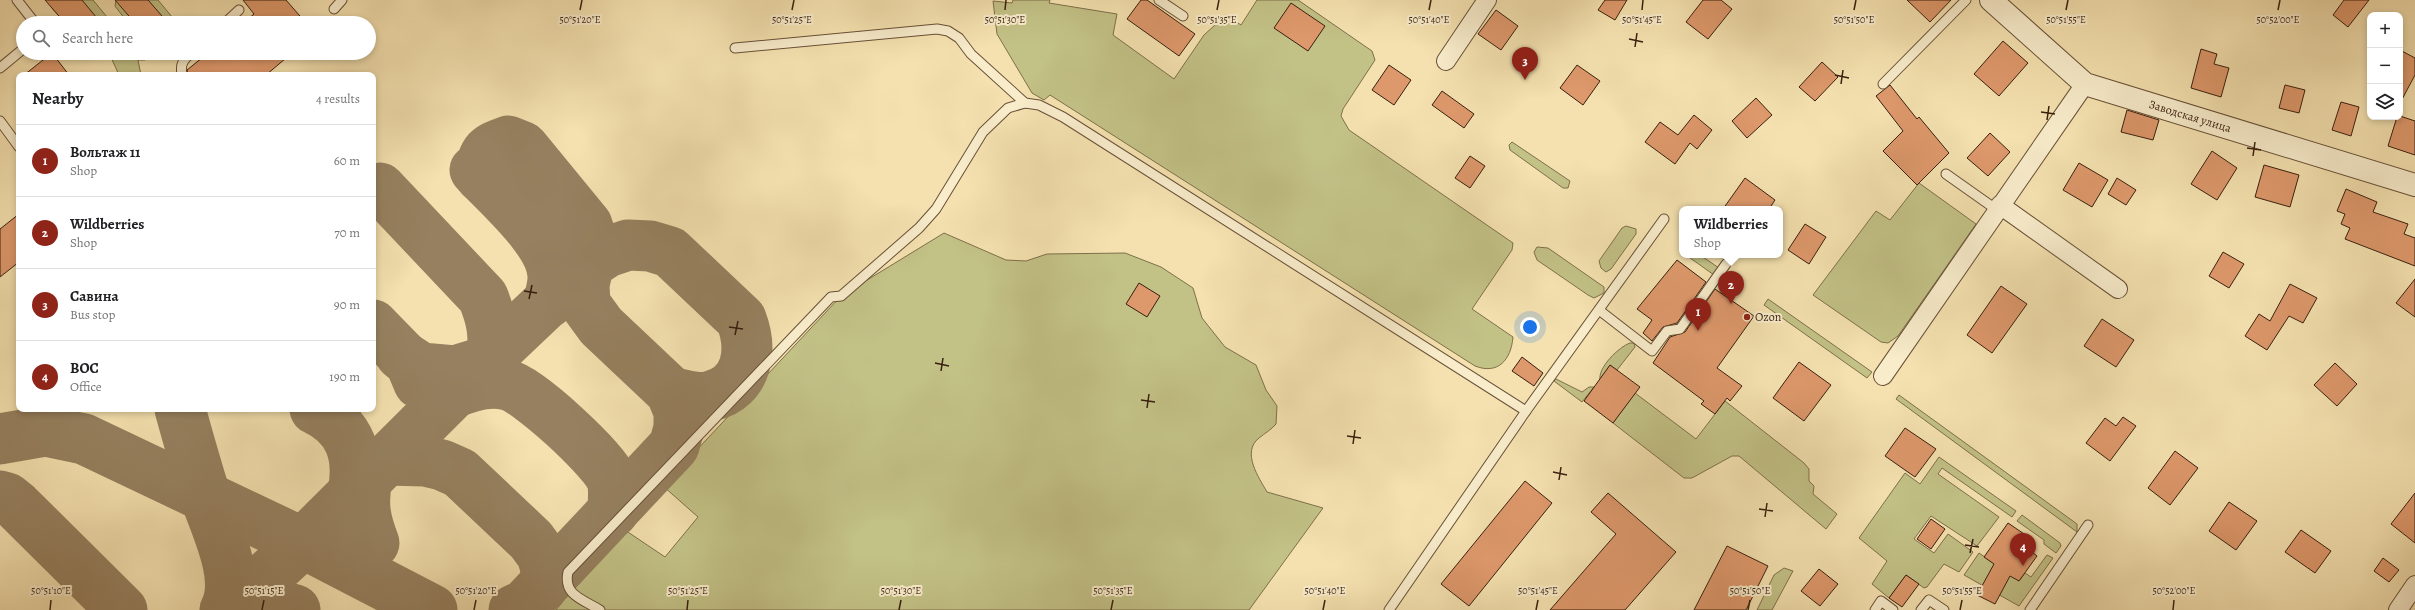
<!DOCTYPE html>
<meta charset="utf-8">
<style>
body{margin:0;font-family:Alegreya,serif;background:#f6f6f6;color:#202124}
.controls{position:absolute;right:12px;top:12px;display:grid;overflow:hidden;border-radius:8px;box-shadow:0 2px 6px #0003}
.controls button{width:36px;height:36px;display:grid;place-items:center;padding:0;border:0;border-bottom:1px solid #e0e0e0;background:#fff;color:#202124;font:20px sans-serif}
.you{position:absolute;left:1530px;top:327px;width:14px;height:14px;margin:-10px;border:3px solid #fff;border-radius:50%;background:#1a73e8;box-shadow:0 0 0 6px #1a73e833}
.badge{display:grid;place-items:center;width:26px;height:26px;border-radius:50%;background:#8f2418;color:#fff;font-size:13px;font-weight:700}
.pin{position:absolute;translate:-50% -33px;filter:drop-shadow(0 1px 2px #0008)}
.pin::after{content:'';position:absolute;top:21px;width:14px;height:12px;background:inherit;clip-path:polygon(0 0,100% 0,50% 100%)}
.popup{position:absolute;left:1679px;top:206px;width:104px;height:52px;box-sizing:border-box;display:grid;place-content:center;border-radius:8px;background:#fff;filter:drop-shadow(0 1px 3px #0005);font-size:13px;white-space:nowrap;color:#757577}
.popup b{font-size:15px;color:#202124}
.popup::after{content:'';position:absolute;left:50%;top:100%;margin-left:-8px;border:8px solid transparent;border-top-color:#fff}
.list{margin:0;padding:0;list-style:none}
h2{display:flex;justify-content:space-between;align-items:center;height:52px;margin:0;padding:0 16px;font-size:17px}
h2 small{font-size:13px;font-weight:400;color:#757577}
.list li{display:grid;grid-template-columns:26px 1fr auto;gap:12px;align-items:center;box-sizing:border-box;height:72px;padding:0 16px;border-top:1px solid #e0e0e0}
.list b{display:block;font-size:15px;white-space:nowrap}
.list p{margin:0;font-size:13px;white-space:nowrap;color:#757577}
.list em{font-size:13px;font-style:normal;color:#757577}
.icon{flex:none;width:22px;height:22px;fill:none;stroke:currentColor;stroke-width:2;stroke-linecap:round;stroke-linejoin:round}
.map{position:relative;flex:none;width:2415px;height:610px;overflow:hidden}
.search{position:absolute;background:#fff;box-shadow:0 2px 6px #0003;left:16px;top:16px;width:360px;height:44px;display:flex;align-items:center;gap:10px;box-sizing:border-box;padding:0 14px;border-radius:22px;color:#757577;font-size:15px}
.panel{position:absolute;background:#fff;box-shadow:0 2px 6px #0003;left:16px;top:72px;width:360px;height:340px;border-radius:8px}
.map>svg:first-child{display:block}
</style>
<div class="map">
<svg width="2415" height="610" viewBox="0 0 2415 610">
<rect width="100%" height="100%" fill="#f4e1af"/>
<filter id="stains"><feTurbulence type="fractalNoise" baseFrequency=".005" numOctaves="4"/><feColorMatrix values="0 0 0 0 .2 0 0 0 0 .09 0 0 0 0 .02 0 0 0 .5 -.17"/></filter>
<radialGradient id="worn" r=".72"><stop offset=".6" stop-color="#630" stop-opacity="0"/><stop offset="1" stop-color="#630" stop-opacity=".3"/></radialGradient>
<g fill="#c2c186" stroke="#7e704a">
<path d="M59 0H93L112 23H65L51 7Z"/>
<path d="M116 0H158L177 23H128L115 6Z"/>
<path d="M1013 0H1050L1049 3 1117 14 1113 35 1174 79 1204 35 1226 15 1241 25 1257 0H1298L1372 51 1375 60 1343 109 1341 116 1349 130 1513 243 1512 250 1472 309 1513 337C1511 360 1498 375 1475 366L1050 95 1044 100 1032 93 997 34 993 1 1012 3Z"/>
<path d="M109 53H150L145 60H138L141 75H119Z"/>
<path d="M1512 142 1570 181 1568 188H1563L1510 150 1509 145Z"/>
<path d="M1919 183 1976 224 1898 336 1888 343 1881 342 1813 295 1876 211 1890 220Z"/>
<path d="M1626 226 1636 229V234L1611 269 1606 272 1601 268 1599 261 1622 228Z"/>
<path d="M944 233 1006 260 1026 261 1047 254 1125 253 1161 267 1193 288 1202 318 1225 347 1256 365 1266 390 1277 406 1276 424C1271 430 1265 433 1259 438 1241 452 1259 478 1267 492L1323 508 1249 610H556L622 528 665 557 698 517 663 486 841 296Z"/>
<path d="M1537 247 1548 248 1604 287V293L1594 298 1588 295 1537 260 1534 252Z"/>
<path d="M1686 255H1700L1719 268 1714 275Z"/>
<path d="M1768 299 1872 372 1867 378 1764 305Z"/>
<path d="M1630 343H1634L1635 347 1617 370 1610 365 1600 380C1598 367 1619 347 1630 343Z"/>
<path d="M1556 379 1582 392 1589 387H1594L1582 402 1554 381Z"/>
<path d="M1635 393 1696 439 1725 401 1804 463 1809 469V481L1814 486 1813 494 1837 514 1826 529 1739 456H1732L1692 478H1684L1613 423Z"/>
<path d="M1899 395 2077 524V532L1896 399Z"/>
<path d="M1939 457 2016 511 2012 517 1942 468 1938 474 1999 517 1977 546 1931 516 1914 539 1934 553 1948 534 1973 552 1959 572 1944 564 1927 587 1924 588 1906 575 1889 598 1872 584 1887 561 1859 538 1905 473 1920 484Z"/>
<path d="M2022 515 2060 543 2061 546 2056 553 2044 544V540L2017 521Z"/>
<path d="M1979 553 2019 581 2025 573 2031 577 2047 555 2053 558 2019 606 1964 575Z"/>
<path d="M1784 568 1793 571 1772 610H1757L1774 575Z"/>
</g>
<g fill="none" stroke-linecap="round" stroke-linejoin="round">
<g stroke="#96805f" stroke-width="51">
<path d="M475 170C498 196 554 242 553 278 553 286 550 295 549 302"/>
<path d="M481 177C482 153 485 149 508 141L523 147 587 225 593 243 584 285 585 304 601 326 671 392 679 411V428L674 446 525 605 514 610"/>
<path d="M380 188 483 297C491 317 495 333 492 355L478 364 455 371 421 368 401 355"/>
<path d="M373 325 411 364 419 383"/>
<path d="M455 392C473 386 489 380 508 385 530 391 602 458 611 478 615 487 613 502 613 512"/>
<path d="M180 409C188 438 196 466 205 495 215 527 242 577 225 610"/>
<path d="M315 409C351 426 360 456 353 493"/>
<path d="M0 439 46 431 84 439 303 543 432 610"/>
<path d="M386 460 425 461 442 465 460 473 531 540 542 555 546 569 545 582"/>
<path d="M367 479C362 504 365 520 374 543"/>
<path d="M0 496 7 498 17 506 122 610"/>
<path d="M230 610 303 543 492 355 587 265 607 252 628 245 650 246 670 252 741 319C753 350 748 387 711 396 698 400 684 395 671 392"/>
<path d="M237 610C257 600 275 604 295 610"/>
</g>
</g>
<g fill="#dd986b" stroke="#391f0f">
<path d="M45 0H82L101 23H65Z"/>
<path d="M115 0H148L168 23H135Z"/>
<path d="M243 0H286L306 23H243L254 14Z"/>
<path d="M1141 0H1147L1195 34 1179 56 1127 19Z"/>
<path d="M1605 0H1627L1615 20 1598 10Z"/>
<path d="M1703 0H1721L1732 9 1708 39 1686 22Z"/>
<path d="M1907 0H1951L1930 22Z"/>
<path d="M2344 0H2369L2348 27 2333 15Z"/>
<path d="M1291 3 1325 26 1308 51 1274 28Z"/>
<path d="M1496 10 1518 26 1501 50 1478 34Z"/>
<path d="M2003 41 2028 63 1999 96 1974 74Z"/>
<path d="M2201 49 2217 54 2214 64 2229 68 2221 97 2191 88Z"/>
<path d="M2400 50 2415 58V75L2400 103Z"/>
<path d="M52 53 69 75H24Z"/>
<path d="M208 53H292L266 75H188L187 70Z"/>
<path d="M1822 62 1838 77 1815 101 1799 87Z"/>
<path d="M1389 65 1411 80 1394 105 1372 90Z"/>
<path d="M1577 65 1600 81 1583 105 1560 88Z"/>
<path d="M1890 85 1917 119 1919 117 1949 153 1917 185 1883 151 1903 131 1876 96Z"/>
<path d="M2285 85 2305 90 2299 113 2279 108Z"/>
<path d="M1442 91 1474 114 1464 128 1432 105Z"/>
<path d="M1756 98 1772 115 1747 138 1732 121Z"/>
<path d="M2341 102 2359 107 2351 136 2332 130Z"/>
<path d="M2127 110 2159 120 2153 140 2121 132Z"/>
<path d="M1694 115 1712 130 1697 149 1690 143 1675 164 1645 142 1660 122 1678 135Z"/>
<path d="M2400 116 2415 121V155L2388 146 2397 117Z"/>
<path d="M1990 133 2010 152 1988 176 1967 158Z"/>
<path d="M2212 151 2237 168 2217 200 2191 184Z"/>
<path d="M1470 156 1485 166 1470 188 1455 178Z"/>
<path d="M2079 163 2108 180 2092 207 2063 190Z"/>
<path d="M2264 165 2299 175 2290 207 2255 197Z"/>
<path d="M1745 178 1775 200 1769 209H1723Z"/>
<path d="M2117 178 2136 190 2126 205 2108 194Z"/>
<path d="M2346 189 2377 202 2373 212 2408 224 2404 234 2415 238V266L2345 239 2350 228 2341 224 2345 214 2337 211Z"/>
<path d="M19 214V262L0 277V229Z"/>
<path d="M1805 224 1826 237 1809 264 1788 250Z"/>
<path d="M2223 252 2244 264 2229 288 2209 276Z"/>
<path d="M1677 260 1706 282 1677 323 1663 327 1652 341 1643 333 1652 320 1637 309Z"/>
<path d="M2415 279V317L2396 303Z"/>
<path d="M1139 283 1160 296 1147 317 1126 304Z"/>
<path d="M2290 284 2317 298 2303 323 2289 316 2267 350 2245 336 2259 314 2270 321Z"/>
<path d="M2001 286 2027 304 1992 353 1967 335Z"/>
<path d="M1715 289 1754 316 1717 368 1742 386 1730 401 1727 398 1715 414 1701 404 1704 401 1653 363 1670 337 1685 332Z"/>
<path d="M2102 319 2134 340 2116 367 2084 346Z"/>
<path d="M1522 357 1543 373 1534 386 1512 371Z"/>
<path d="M1799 362 1831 385 1804 421 1773 398Z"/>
<path d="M2335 363 2357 384 2337 406 2314 385Z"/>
<path d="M1610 365 1640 387 1613 423 1584 401Z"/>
<path d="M2123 417 2136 426 2110 461 2086 443 2105 418 2116 426Z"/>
<path d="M1905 428 1936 449 1915 477 1885 456Z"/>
<path d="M2175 451 2198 468 2170 505 2148 488Z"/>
<path d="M1525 481 1552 503 1469 606 1441 584Z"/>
<path d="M1608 493 1676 552 1625 610H1550L1616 534 1591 512Z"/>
<path d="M2415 493V543L2391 524Z"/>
<path d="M2229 502 2257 521 2236 550 2209 531Z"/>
<path d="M1931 519 1945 529 1931 549 1917 539Z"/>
<path d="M2008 523 2033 540 2027 548 2037 556 2019 581 2010 576 1995 604 1977 595 1994 564 1984 557Z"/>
<path d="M2301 530 2331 551 2315 573 2285 552Z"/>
<path d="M1727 546 1768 566 1746 610H1694Z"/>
<path d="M2383 558 2399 570 2389 582 2374 571Z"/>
<path d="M1819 569 1838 584 1820 606 1801 591Z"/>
<path d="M1906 575 1919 584 1902 607 1889 598Z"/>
</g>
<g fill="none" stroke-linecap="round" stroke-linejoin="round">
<g stroke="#685037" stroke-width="11">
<g id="service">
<path d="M17 0 35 23"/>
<path d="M1159 0 1183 16"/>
<path d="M334 9 342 0"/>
<path d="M225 23 239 10"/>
<path d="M735 48 937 29 948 31 959 38 971 54 1025 103"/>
<path d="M0 68 23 49"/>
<path d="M182 75C180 64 183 60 191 53"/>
<path d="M1883 84 1966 0"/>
<path d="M0 121 19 147"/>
<path d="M1946 174 1997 210"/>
<path d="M1599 310 1652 351 1667 331 1680 329 1726 264"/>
<path d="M600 610C582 599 563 595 568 572L831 297 841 296 919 228 936 209 983 132 1008 108 1025 103 1039 105 1063 117 1526 411"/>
<path d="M1389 610 1526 411 1664 219"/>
<path d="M1875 610 1881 601 1893 610"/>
<path d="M1921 610 1929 600 1944 610"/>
<path d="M2030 610 2088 525"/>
</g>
</g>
<g stroke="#685037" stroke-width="20">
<g id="minor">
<path d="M1446 61 1487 0"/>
<path d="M2000 205 2118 289"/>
<path d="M1883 376 2085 84"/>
<path d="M2398 610 2415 585"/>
</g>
</g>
<g stroke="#685037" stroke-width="24">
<g id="tertiary">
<path id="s1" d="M1991 0 2085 84 2415 185"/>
</g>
</g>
<use href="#service" stroke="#f8eccb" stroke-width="9"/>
<use href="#minor" stroke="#f8eccb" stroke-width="18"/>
<use href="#tertiary" stroke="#f8eccb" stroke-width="22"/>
</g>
<path fill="none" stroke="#391f0f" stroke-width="1.5" d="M580 10 582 0M792 10 794 0M1005 10 1006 0M1217 10 1219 0M1429 10 1431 0M1642 10 1643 0M1854 10 1856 0M2066 10 2068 0M2278 10 2280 0M1629 39 1643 42M1635 47 1637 33M1835 75 1849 78M1841 84 1843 70M2041 112 2055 114M2047 120 2049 106M2247 148 2261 150M2253 156 2255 142M524 291 537 293M529 299 532 285M729 327 743 329M735 335 738 321M935 363 949 366M941 371 943 358M1141 400 1155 402M1147 408 1149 394M1347 436 1361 438M1353 444 1355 430M1553 472 1567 475M1559 480 1561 467M1759 509 1773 511M1765 517 1767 503M1965 545 1979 547M1970 553 1973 539M50 610 51 600M262 610 264 600M474 610 476 600M687 610 688 600M899 610 901 600M1111 610 1113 600M1323 610 1325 600M1536 610 1538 600M1748 610 1750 600M1960 610 1962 600M2173 610 2174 600"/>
<circle fill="#8f2418" stroke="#f8eccb" stroke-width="1.5" cx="1747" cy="317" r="4"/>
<g text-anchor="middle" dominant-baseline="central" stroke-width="4" stroke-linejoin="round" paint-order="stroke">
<g font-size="12" fill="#391f0f" stroke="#f8eccb">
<text stroke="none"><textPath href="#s1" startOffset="236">Заводская улица</textPath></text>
</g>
<g font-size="12" fill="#391f0f" stroke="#f8eccb" text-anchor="start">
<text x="1755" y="317">Ozon</text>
</g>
</g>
<g font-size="10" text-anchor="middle" fill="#391f0f" stroke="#f8eccb" stroke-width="4" stroke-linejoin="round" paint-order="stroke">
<text x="1217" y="23">50°51'35"E</text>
<text x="1429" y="23">50°51'40"E</text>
<text x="1642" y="23">50°51'45"E</text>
<text x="580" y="23">50°51'20"E</text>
<text x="792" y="23">50°51'25"E</text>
<text x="1005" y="23">50°51'30"E</text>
<text x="1854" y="23">50°51'50"E</text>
<text x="2066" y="23">50°51'55"E</text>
<text x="2278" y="23">50°52'00"E</text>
<text x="51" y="594">50°51'10"E</text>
<text x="264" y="594">50°51'15"E</text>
<text x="476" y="594">50°51'20"E</text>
<text x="688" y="594">50°51'25"E</text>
<text x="901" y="594">50°51'30"E</text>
<text x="1113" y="594">50°51'35"E</text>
<text x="1325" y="594">50°51'40"E</text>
<text x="1538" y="594">50°51'45"E</text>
<text x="1750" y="594">50°51'50"E</text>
<text x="1962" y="594">50°51'55"E</text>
<text x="2174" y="594">50°52'00"E</text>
</g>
<rect width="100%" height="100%" filter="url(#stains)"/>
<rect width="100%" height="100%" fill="url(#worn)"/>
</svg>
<div class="controls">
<button>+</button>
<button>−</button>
<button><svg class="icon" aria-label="layers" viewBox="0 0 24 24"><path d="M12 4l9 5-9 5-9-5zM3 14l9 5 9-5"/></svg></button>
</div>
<div class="you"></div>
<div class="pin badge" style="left:1698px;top:331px">1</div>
<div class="pin badge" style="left:1731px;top:304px">2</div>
<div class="popup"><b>Wildberries</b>Shop</div>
<div class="pin badge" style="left:1525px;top:80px">3</div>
<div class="pin badge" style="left:2023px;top:566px">4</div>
<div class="search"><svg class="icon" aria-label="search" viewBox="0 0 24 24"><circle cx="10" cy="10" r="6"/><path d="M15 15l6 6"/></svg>Search here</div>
<section class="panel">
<h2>Nearby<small>4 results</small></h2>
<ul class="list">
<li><span class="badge">1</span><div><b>Вольтаж 11</b><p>Shop</p></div><em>60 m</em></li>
<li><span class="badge">2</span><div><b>Wildberries</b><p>Shop</p></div><em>70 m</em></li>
<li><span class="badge">3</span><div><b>Савина</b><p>Bus stop</p></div><em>90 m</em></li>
<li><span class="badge">4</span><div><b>ВОС</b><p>Office</p></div><em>190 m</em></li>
</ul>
</section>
</div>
